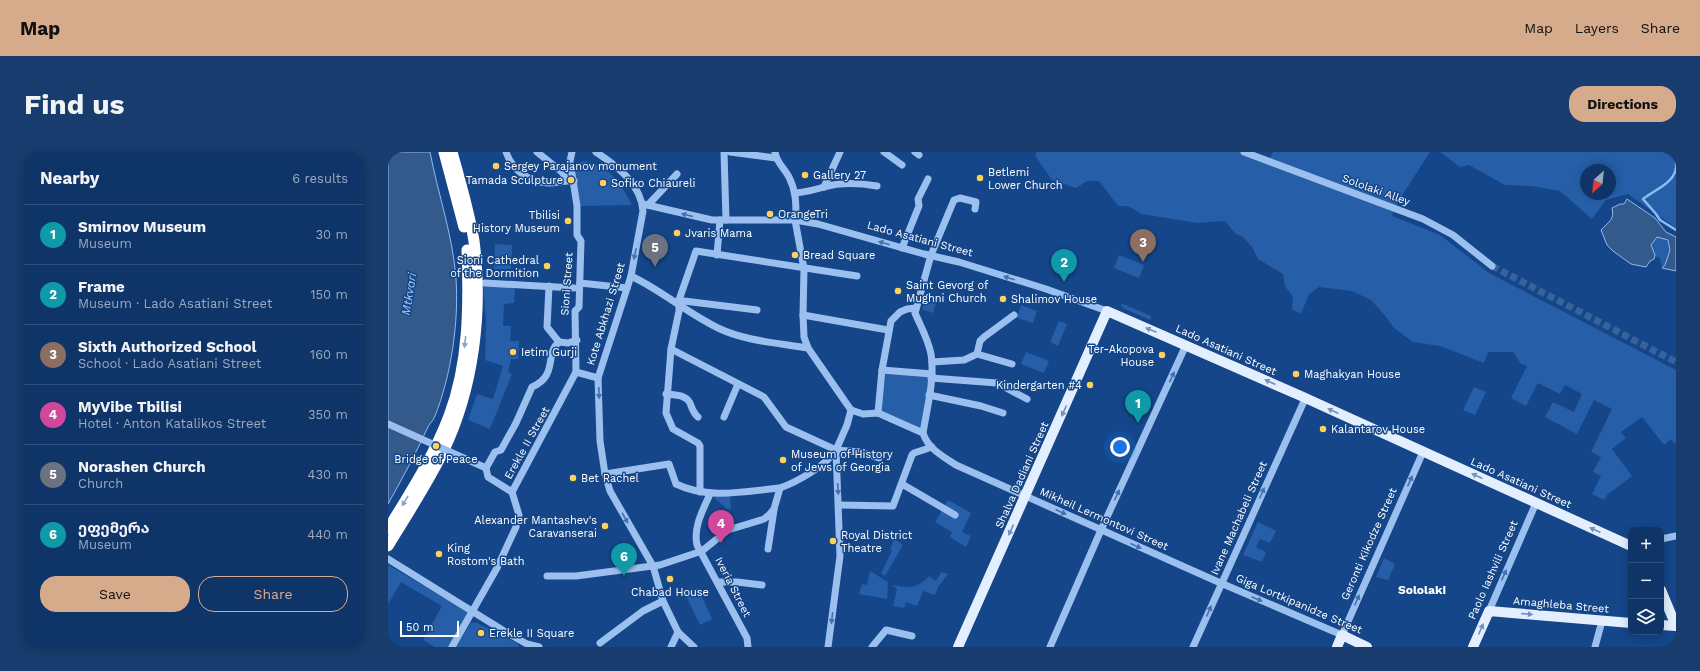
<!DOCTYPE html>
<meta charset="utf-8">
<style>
body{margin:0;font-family:"Work Sans","Noto Sans Georgian",sans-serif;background:#183c6d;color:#f1f3f6}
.controls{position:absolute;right:12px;bottom:12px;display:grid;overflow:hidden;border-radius:8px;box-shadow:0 2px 10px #0003}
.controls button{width:36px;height:36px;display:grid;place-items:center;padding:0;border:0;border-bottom:1px solid #2f4f7b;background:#0f3467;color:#f1f3f6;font:20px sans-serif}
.compass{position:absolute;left:1192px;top:12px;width:36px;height:36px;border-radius:50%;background:#0f3467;box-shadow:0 2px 10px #0003;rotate:207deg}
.scale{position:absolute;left:12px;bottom:10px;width:59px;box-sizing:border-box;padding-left:4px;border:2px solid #fff;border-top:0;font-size:11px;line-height:14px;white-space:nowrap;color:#fff;-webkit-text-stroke:3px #144689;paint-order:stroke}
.you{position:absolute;left:732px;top:295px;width:14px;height:14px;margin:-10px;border:3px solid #fff;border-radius:50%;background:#1a73e8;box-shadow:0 0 0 6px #1a73e833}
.badge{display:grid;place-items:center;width:26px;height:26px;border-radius:50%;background:#d6ab8b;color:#fff;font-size:13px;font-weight:700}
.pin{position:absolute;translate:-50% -33px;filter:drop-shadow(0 1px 2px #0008)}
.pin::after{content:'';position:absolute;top:21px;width:14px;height:12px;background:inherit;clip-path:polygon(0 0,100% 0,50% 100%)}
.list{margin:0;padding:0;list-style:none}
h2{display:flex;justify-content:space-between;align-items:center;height:52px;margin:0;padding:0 16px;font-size:17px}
h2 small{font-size:13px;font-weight:400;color:#9baac0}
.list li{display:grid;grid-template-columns:26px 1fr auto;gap:12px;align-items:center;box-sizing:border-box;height:60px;padding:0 16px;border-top:1px solid #2f4f7b}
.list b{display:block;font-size:15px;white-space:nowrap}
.list p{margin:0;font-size:13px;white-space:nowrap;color:#9baac0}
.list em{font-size:13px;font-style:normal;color:#9baac0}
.actions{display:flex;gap:8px;padding:12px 16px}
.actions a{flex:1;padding:9px 0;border:1px solid #d6ab8b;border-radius:16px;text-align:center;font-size:14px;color:#d6ab8b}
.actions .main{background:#d6ab8b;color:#111}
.icon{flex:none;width:22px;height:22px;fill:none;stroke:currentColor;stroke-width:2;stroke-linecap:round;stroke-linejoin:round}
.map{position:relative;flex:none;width:1288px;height:495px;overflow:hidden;border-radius:16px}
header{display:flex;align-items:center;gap:24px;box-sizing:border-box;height:56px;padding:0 20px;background:#d6ab8b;color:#111}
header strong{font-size:19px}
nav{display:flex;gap:22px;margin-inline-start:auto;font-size:14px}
.intro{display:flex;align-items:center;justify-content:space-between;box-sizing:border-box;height:96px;padding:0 24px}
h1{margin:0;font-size:28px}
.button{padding:10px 18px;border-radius:16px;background:#d6ab8b;color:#111;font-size:14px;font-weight:700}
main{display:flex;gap:24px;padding:0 24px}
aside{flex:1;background:#0f3467;border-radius:16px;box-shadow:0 2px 10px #0003}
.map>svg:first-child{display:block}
</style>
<header>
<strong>Map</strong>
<nav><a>Map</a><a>Layers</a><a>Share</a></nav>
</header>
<div class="intro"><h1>Find us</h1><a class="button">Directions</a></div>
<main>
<aside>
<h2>Nearby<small>6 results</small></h2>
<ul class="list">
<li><span class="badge" style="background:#0f9aa8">1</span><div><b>Smirnov Museum</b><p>Museum</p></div><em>30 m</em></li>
<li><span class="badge" style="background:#0f9aa8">2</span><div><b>Frame</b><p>Museum · Lado Asatiani Street</p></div><em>150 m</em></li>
<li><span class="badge" style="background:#8d6e63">3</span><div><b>Sixth Authorized School</b><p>School · Lado Asatiani Street</p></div><em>160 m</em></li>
<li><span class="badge" style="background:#d1479c">4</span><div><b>MyVibe Tbilisi</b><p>Hotel · Anton Katalikos Street</p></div><em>350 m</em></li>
<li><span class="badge" style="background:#6b7280">5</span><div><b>Norashen Church</b><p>Church</p></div><em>430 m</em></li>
<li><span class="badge" style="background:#0f9aa8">6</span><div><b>ეფემერა</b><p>Museum</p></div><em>440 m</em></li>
</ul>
<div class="actions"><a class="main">Save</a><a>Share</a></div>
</aside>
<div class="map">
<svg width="1288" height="495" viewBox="0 0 1288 495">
<rect width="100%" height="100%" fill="#144689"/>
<g fill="#265fa8" fill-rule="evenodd">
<path d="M648 0H856L880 10 885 0H1042L1006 56 1004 64 1052 83 1101 121 1288 218V290L1286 291 1283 287 1276 293 1254 265 1233 280 1238 286 1224 297 1244 324 1219 343 1216 348 1204 342 1213 324 1205 320 1213 305 1203 300 1224 257 1206 248 1189 282 1157 265 1165 250 1186 260 1194 242 1177 233 1172 242 1150 231 1138 254 1123 246 1139 214 1133 212 1125 200H1100L1096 211 1052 194 1025 190 1006 176 998 165 983 148 964 139 931 135 921 142 913 162 904 157 905 145 897 134 895 122 870 107 864 95 854 84 848 82 837 69 809 71 754 62 740 54H730L711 29H699L688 36 664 28 648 5Z"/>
<path d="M1052 0H1288V76L1240 42 1218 48 1204 67 1172 39 1144 34 1117 33 1081 13 1072 15ZM1198 18H1222V42H1198Z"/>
<path d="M195 9C221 12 233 32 244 53L191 54 186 13Z"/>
<path d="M1270 84 1279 87 1282 98 1277 113 1274 116 1272 106 1266 104 1263 93Z"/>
<path d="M107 92 124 93 123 117H106Z"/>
<path d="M731 103 756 113 751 126 726 116Z"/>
<path d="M95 134 127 136 126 151 116 152 115 174H123L122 189H131L130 207H123L120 220 124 222 102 277 80 268 89 242 105 247 115 214 97 208 98 169Z"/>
<path d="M538 145 549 149 545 161 534 157Z"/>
<path d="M735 152 763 164 762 168 735 156 733 153Z"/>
<path d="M633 153 649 159 645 171 629 166Z"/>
<path d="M671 169 679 172 670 194 662 190Z"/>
<path d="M638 200 661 209 656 221 633 212Z"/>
<path d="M498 221 542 224 534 279 492 260Z"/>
<path d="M1086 235 1098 240 1087 263 1075 258Z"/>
<path d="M342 342 343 357H339L323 343Z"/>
<path d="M560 348 583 361 574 380 583 384 578 395 562 385 564 380 547 370Z"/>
<path d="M870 370 888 379 882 391 872 387 868 395 878 400 874 410 855 403Z"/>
<path d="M506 387 515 393 497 424 493 421 504 399 502 398Z"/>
<path d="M996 406 1007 412 1000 428 988 425Z"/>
<path d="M0 413 81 460 61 495H47L35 488 54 454 13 430 0 452Z"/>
<path d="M482 419 500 430 499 447 471 442 474 432 479 433Z"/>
<path d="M553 420 560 422 550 435 547 443 535 439 529 454 518 450 516 456 505 454 509 437 504 433C520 436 530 437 541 424L548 429Z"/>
<path d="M310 436 324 467 312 473 297 442Z"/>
<path d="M83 471H89L129 491 131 495H68Z"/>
</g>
<g fill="#345a8b" stroke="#8cbbf3">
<path d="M0 0H42C50 42 65 84 68 127 71 170 63 224 47 264 45 269 41 272 39 277 27 303 14 327 0 352Z"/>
<path d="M1239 47 1267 66 1278 80 1288 85V119L1274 116 1277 113 1282 98 1280 88 1269 85 1263 93 1267 103 1266 107 1262 109 1258 115 1243 112 1225 99 1219 93 1213 78C1220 70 1227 68 1224 56L1232 52H1236Z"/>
</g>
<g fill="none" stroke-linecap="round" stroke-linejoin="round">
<g stroke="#8cbbf3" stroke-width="2.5">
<path d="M1288 0V13"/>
<path d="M1288 15C1287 31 1266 38 1255 47L1268 62 1272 68 1288 78"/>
</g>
<path stroke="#37629b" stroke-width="7" stroke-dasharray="7 3.5" stroke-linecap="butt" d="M1104 114 1288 210"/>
<g stroke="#9bc0ef" stroke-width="7">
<path d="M118 0C124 18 142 31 161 31 170 31 178 28 186 29"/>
<path d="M149 0 175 21 178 29"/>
<path d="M184 0 182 9 189 54V83L193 89 191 155 187 159 188 220 210 226"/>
<path d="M208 0C229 14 253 32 255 59L243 124 210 226 212 289 217 322 222 339 265 414 275 449 290 480 306 495"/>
<path d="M336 0 338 68"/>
<path d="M342 0 388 6"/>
<path d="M387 0C388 10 396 16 401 25 408 39 408 51 408 66L407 68 416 117 415 163 416 185 420 196 463 258 475 262 490 261 535 281"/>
<path d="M496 0 514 13"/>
<path d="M527 0 531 3"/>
<path d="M856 0 1035 67 1065 83 1104 114"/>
<path d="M436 35 452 0"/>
<path d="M408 41C418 40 426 38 436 35 453 30 472 31 489 34"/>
<path d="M255 52 324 68H407L430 72 536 102 571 110 658 137 719 159"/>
<path d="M260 53 289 22"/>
<path d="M587 57 588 50 572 46 566 48 543 103 527 161C533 175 540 187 543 202 547 227 539 256 535 281 540 297 556 305 568 313L828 429 954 483 1035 300"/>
<path d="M514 96 531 54 530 47 540 27"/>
<path d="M329 103 332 68"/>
<path d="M243 124C273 138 299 161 330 176 357 189 390 191 420 196"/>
<path d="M97 131 186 136"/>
<path d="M192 131 239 136"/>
<path d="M161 134 159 175 171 190 180 191 189 188"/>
<path d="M291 152 296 149 369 158"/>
<path d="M415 163 500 178"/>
<path d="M283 197 376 245 398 275 448 298 472 300 491 306"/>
<path d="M589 202 592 189 596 185 626 163"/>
<path d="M544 210 576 208 589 202 624 212"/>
<path d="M494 218 544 222"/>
<path d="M543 226 609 231 639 247"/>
<path d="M278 242C286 243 297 242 302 251 304 256 305 261 310 265"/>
<path d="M541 243 593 254 615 261"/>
<path d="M490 261 494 218 503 169 512 160 519 157 528 156"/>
<path d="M336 265 350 232"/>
<path d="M60 299 98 316"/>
<path d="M217 322 281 312 288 332C321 348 358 339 392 336"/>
<path d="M514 332 567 363"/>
<path d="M124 340 100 325 98 316 107 300 113 298 128 271 144 235C171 223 156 202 171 190"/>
<path d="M312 340V294L310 291 285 277 278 261 283 197 291 159V148L308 99 469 124"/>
<path d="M322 342C315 358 305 375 309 393L359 486 360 495"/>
<path d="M451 353 505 354 524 303 526 301 544 295"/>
<path d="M1273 387 1288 384"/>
<path d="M380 397 386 358"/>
<path d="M0 407 116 479 139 492 151 495"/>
<path d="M159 424H188L272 413 314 399 340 378 376 367 381 363 386 357 392 336C409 330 439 313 448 298"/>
<path d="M331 430H349L374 433"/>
<path d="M1101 459 1148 351"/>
<path d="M212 491 255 459 275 449"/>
<path d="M64 495 109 416 128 375 131 363 124 340 188 220"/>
<path d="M283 495 290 480"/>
<path d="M440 495 452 404 448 298 459 273 463 258"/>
<path d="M484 495 498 478 524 484"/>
<path d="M662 495 713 378 798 193"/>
<path d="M805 495 917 247"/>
<path d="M1207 495 1214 469"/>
</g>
<g stroke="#e3eeff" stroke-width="10">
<path d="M1273 438 1288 474"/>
<path d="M1273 473 1288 474"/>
<path d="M570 495 719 159 913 244 1243 394"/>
<path d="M949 495 954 483 979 495"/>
<path d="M1085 495 1101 459 1243 471"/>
</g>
<g stroke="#fff" stroke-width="11">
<path d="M56 0 76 75"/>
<path d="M0 377C22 341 46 304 61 264 81 211 81 154 79 98"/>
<path d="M0 394C19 363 39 332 55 300 86 236 95 159 86 89 81 59 72 29 64 0"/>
</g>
<path stroke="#9bc0ef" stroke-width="7" d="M0 272 60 299"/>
</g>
<defs><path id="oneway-solid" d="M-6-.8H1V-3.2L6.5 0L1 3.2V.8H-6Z"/></defs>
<g fill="#4371ad">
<use href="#oneway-solid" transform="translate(299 63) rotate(-166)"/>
<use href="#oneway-solid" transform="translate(496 91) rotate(-164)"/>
<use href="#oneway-solid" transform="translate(247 102) rotate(102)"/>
<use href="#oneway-solid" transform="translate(621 126) rotate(-163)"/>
<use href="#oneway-solid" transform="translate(784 225) rotate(-65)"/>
<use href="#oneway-solid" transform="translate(211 241) rotate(89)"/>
<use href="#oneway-solid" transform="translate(1022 329) rotate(-66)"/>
<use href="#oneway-solid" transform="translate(450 337) rotate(87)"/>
<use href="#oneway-solid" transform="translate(874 341) rotate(-66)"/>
<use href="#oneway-solid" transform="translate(729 343) rotate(-65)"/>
<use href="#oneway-solid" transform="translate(673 360) rotate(24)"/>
<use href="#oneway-solid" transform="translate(237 366) rotate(61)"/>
<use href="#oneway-solid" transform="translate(748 394) rotate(24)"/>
<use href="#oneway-solid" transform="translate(1116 423) rotate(-66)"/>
<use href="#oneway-solid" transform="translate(869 447) rotate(23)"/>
<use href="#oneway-solid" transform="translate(969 448) rotate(-66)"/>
<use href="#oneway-solid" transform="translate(821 459) rotate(-66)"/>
<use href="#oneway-solid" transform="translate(444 466) rotate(97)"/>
</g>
<g fill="#7192be">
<use href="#oneway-solid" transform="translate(763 178) rotate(-157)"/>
<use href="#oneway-solid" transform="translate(882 230) rotate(-156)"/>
<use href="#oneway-solid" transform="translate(676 259) rotate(114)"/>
<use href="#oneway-solid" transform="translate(945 259) rotate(-155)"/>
<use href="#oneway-solid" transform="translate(1089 324) rotate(-155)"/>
<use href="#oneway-solid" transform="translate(623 378) rotate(114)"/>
<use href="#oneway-solid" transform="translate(1207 378) rotate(-156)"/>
<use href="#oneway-solid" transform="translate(1139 462) rotate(5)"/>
<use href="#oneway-solid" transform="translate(1093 477) rotate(-66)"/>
</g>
<g fill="#8aa2c4">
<use href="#oneway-solid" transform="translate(77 190) rotate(97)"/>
<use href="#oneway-solid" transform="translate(17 349) rotate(121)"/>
</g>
<g fill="#ffd159" stroke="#144689" stroke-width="1.5">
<circle cx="108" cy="14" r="4"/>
<circle cx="417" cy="23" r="4"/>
<circle cx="592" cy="26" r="4"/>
<circle cx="183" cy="28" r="4"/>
<circle cx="215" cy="31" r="4"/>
<circle cx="382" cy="62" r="4"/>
<circle cx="180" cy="69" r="4"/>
<circle cx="289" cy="81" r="4"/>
<circle cx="407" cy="103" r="4"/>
<circle cx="159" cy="114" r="4"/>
<circle cx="510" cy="139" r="4"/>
<circle cx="615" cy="147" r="4"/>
<circle cx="125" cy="200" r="4"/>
<circle cx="774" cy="203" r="4"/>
<circle cx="908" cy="222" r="4"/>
<circle cx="702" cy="233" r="4"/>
<circle cx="935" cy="277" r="4"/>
<circle cx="48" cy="294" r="4"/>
<circle cx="395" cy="308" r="4"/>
<circle cx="185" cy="326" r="4"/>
<circle cx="217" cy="374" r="4"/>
<circle cx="445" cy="389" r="4"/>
<circle cx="51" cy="402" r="4"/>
<circle cx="282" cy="427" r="4"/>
<circle cx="93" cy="481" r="4"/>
</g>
<g text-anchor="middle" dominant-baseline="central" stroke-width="3" stroke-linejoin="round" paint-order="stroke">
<g font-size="11" fill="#fff" stroke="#144689" text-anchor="start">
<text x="116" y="14">Sergey Parajanov monument</text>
<text x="600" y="20">Betlemi<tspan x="600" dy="13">Lower Church</tspan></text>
<text x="425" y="23">Gallery 27</text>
<text x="175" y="28" text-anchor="end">Tamada Sculpture</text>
<text x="223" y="31">Sofiko Chiaureli</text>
<text x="390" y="62">OrangeTri</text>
<text x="172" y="63" text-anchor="end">Tbilisi<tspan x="172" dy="13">History Museum</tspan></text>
<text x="297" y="81">Jvaris Mama</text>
<text x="415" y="103">Bread Square</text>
<text x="151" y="108" text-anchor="end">Sioni Cathedral<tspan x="151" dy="13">of the Dormition</tspan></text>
<text x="518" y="133">Saint Gevorg of<tspan x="518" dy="13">Mughni Church</tspan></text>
<text x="623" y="147">Shalimov House</text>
<text x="766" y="197" text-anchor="end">Ter-Akopova<tspan x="766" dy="13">House</tspan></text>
<text x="133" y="200">Ietim Gurji</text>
<text x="916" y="222">Maghakyan House</text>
<text x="694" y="233" text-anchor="end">Kindergarten #4</text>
<text x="943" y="277">Kalantarov House</text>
<text x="403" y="302">Museum of History<tspan x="403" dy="13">of Jews of Georgia</tspan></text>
<text x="48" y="307" text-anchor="middle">Bridge of Peace</text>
<text x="193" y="326">Bet Rachel</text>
<text x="209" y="368" text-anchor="end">Alexander Mantashev's<tspan x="209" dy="13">Caravanserai</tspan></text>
<text x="453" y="383">Royal District<tspan x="453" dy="13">Theatre</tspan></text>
<text x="59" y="396">King<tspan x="59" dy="13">Rostom's Bath</tspan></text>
<text x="282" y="440" text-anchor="middle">Chabad House</text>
<text x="101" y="481">Erekle II Square</text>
</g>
<g font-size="11" fill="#fff" stroke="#144689">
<text transform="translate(988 38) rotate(20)">Sololaki Alley</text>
<text transform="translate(532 87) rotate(15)">Lado Asatiani Street</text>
<text transform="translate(179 132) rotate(-86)">Sioni Street</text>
<text transform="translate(218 162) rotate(-73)">Kote Abkhazi Street</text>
<text transform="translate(838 198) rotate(24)">Lado Asatiani Street</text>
<text transform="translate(139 291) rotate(-61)">Erekle II Street</text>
<text transform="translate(634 323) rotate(-66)">Shalva Dadiani Street</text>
<text transform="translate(1133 331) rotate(24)">Lado Asatiani Street</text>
<text transform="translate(851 366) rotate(-66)">Ivane Machabeli Street</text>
<text transform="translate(716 367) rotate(24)">Mikheil Lermontovi Street</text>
<text transform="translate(981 392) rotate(-66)">Geronti Kikodze Street</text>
<text transform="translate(1105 418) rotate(-66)">Paolo Iashvili Street</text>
<text transform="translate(345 435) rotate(63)">Iveria Street</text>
<text transform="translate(911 452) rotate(23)">Giga Lortkipanidze Street</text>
<text transform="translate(1173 453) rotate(5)">Amaghleba Street</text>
</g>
<g font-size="12" font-style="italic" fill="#a6caf7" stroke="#144689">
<text transform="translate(21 142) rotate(-81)">Mtkvari</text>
</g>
<g font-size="12" font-weight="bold" fill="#fff" stroke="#144689">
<text x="1034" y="438">Sololaki</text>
</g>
</g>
</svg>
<div class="controls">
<button>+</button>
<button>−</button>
<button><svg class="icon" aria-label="layers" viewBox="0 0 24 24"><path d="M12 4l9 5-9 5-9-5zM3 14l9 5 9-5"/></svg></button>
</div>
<svg class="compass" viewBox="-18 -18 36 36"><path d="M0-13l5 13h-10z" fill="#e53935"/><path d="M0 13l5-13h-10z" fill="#9baac0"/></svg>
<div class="scale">50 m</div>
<div class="you"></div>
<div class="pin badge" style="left:750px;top:271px;background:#0f9aa8">1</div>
<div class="pin badge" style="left:676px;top:130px;background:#0f9aa8">2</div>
<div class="pin badge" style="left:755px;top:110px;background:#8d6e63">3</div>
<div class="pin badge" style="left:333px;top:391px;background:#d1479c">4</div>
<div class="pin badge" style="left:267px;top:115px;background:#6b7280">5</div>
<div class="pin badge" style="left:236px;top:424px;background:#0f9aa8">6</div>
</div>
</main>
